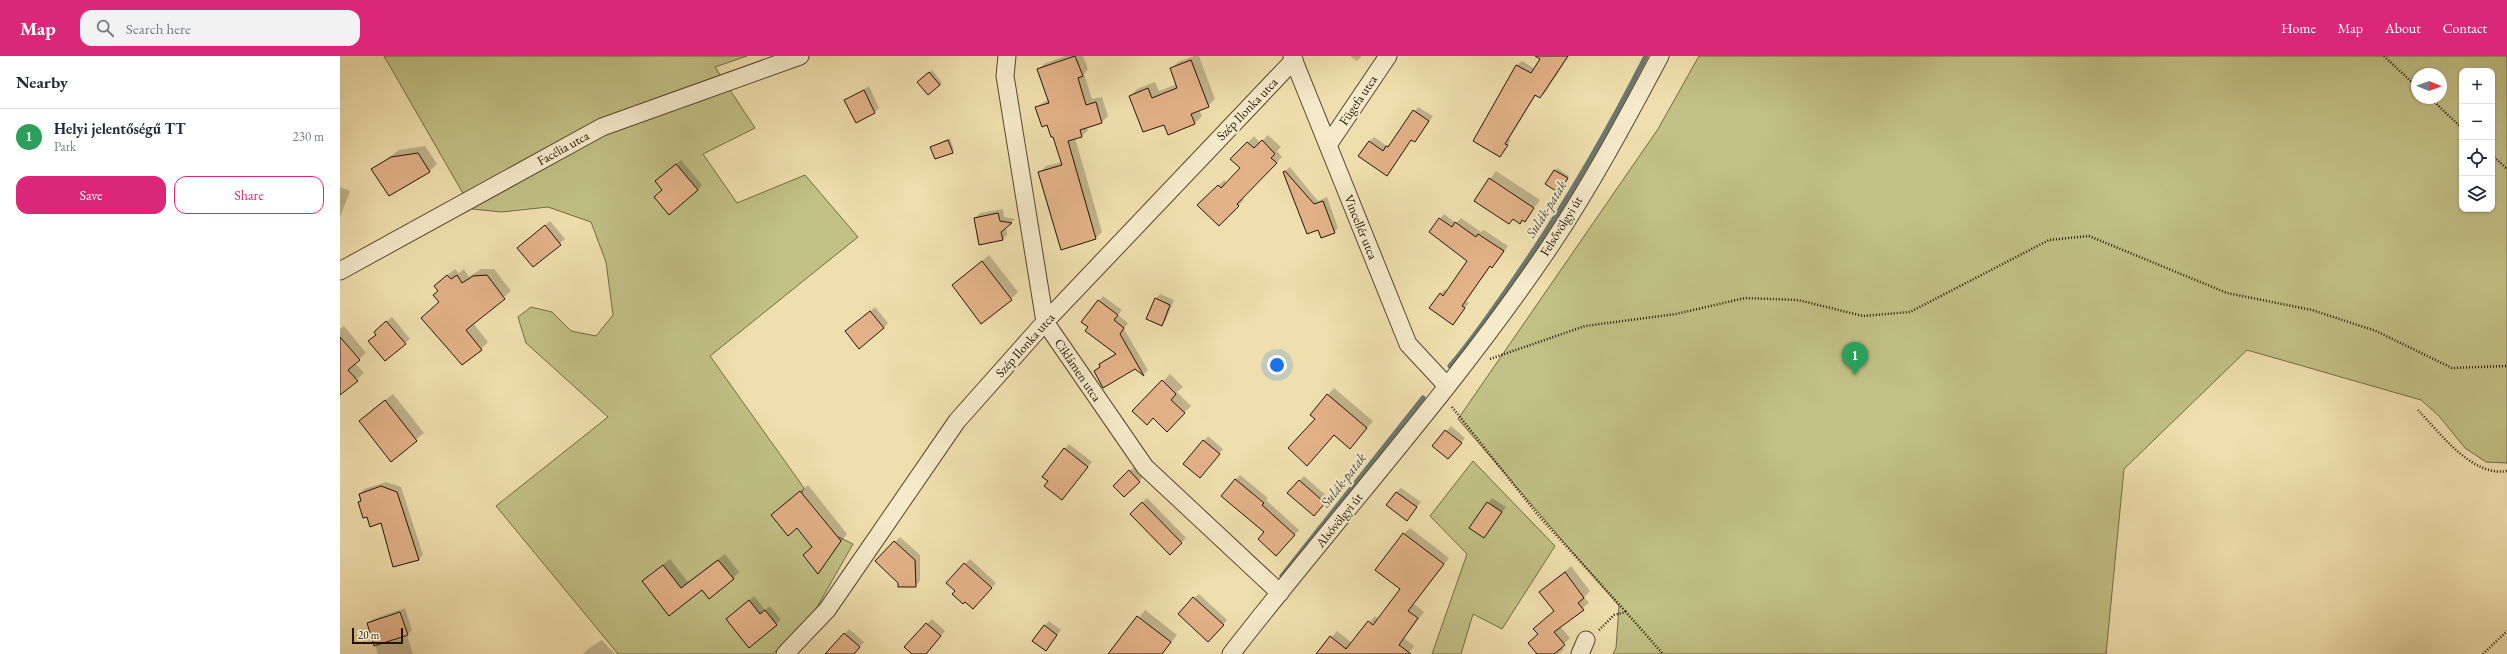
<!DOCTYPE html>
<meta charset="utf-8">
<style>
body{margin:0;font-family:"EB Garamond",serif;background:#f2f2f3;color:#1f2937}
.controls{position:absolute;right:12px;top:12px;display:grid;overflow:hidden;border-radius:8px;box-shadow:0 1px 3px #0004}
.controls button{width:36px;height:36px;display:grid;place-items:center;padding:0;border:0;border-bottom:1px solid #e0e1e3;background:#fff;color:#1f2937;font:20px sans-serif}
.compass{position:absolute;left:2071px;top:12px;width:36px;height:36px;border-radius:50%;background:#fff;box-shadow:0 1px 3px #0004;rotate:91deg}
.scale{position:absolute;left:12px;bottom:10px;width:51px;box-sizing:border-box;padding-left:4px;border:2px solid #221405;border-top:0;font-size:11px;line-height:14px;white-space:nowrap;color:#221405;-webkit-text-stroke:3px #f5eaca;paint-order:stroke}
.you{position:absolute;left:937px;top:309px;width:14px;height:14px;margin:-10px;border:3px solid #fff;border-radius:50%;background:#1a73e8;box-shadow:0 0 0 6px #1a73e833}
.badge{display:grid;place-items:center;width:26px;height:26px;border-radius:50%;background:#db2777;color:#fff;font-size:13px;font-weight:700}
.pin{position:absolute;translate:-50% -33px;filter:drop-shadow(0 1px 2px #0008)}
.pin::after{content:'';position:absolute;top:21px;width:14px;height:12px;background:inherit;clip-path:polygon(0 0,100% 0,50% 100%)}
.list{margin:0;padding:0;list-style:none}
h2{display:flex;justify-content:space-between;align-items:center;height:52px;margin:0;padding:0 16px;font-size:17px}
h2 small{font-size:13px;font-weight:400;color:#747a83}
.list li{display:grid;grid-template-columns:26px 1fr auto;gap:12px;align-items:center;box-sizing:border-box;height:56px;padding:0 16px;border-top:1px solid #e0e1e3}
.list b{display:block;font-size:15px;white-space:nowrap}
.list p{margin:0;font-size:13px;white-space:nowrap;color:#747a83}
.list em{font-size:13px;font-style:normal;color:#747a83}
.actions{display:flex;gap:8px;padding:12px 16px}
.actions a{flex:1;padding:9px 0;border:1px solid #db2777;border-radius:12px;text-align:center;font-size:14px;color:#db2777}
.actions .main{background:#db2777;color:#fff}
.icon{flex:none;width:22px;height:22px;fill:none;stroke:currentColor;stroke-width:2;stroke-linecap:round;stroke-linejoin:round}
.map{position:relative;flex:none;width:2167px;height:598px;overflow:hidden}
header{display:flex;align-items:center;gap:24px;box-sizing:border-box;height:56px;padding:0 20px;background:#db2777;color:#fff}
header strong{font-size:19px}
nav{display:flex;gap:22px;margin-inline-start:auto;font-size:14px}
.search{width:280px;height:36px;background:#f2f2f3;display:flex;align-items:center;gap:10px;box-sizing:border-box;padding:0 14px;border-radius:12px;color:#747a83;font-size:15px}
main{display:flex}
aside{flex:1;background:#fff}
.map>svg:first-child{display:block}
</style>
<header>
<strong>Map</strong>
<div class="search"><svg class="icon" aria-label="search" viewBox="0 0 24 24"><circle cx="10" cy="10" r="6"/><path d="M15 15l6 6"/></svg>Search here</div>
<nav><a>Home</a><a>Map</a><a>About</a><a>Contact</a></nav>
</header>
<main>
<aside>
<h2>Nearby<small></small></h2>
<ul class="list">
<li><span class="badge" style="background:#2e9e5b">1</span><div><b>Helyi jelentőségű TT</b><p>Park</p></div><em>230 m</em></li>
</ul>
<div class="actions"><a class="main">Save</a><a>Share</a></div>
</aside>
<div class="map">
<svg width="2167" height="598" viewBox="0 0 2167 598">
<rect width="100%" height="100%" fill="#f0dfae"/>
<filter id="stains"><feTurbulence type="fractalNoise" baseFrequency=".005" numOctaves="4"/><feColorMatrix values="0 0 0 0 .2 0 0 0 0 .09 0 0 0 0 .02 0 0 0 .5 -.17"/></filter>
<radialGradient id="worn" r=".72"><stop offset=".6" stop-color="#630" stop-opacity="0"/><stop offset="1" stop-color="#630" stop-opacity=".3"/></radialGradient>
<g fill="#c1c085" stroke="#726a45" fill-rule="evenodd">
<path d="M44 0H407L375 11 415 72 363 98 397 147 465 119 518 181 370 300 464 432 451 458 513 488 472 560 433 598H278L156 450 268 361 186 287 178 261 191 251 212 256 231 275 256 280 273 259 266 206 251 166 208 151 162 156 132 153Z"/>
<path d="M1359 0H2167V407L2146 406 2125 392 2099 360 2081 344 1907 294 1784 413 1766 598H1273L1276 592 1279 550 1118 363 1318 73ZM2122 15H2152V153H2122ZM2077 18H2101V42H2077Z"/>
<path d="M1133 405 1215 490 1162 573 1133 558 1121 598H1092L1127 498 1090 460Z"/>
</g>
<g fill="#0003">
<path d="M725 0H743L748 13 744 18 752 43 762 41 768 60 762 66 747 71 748 74 742 80 735 82 762 176 756 182 699 117 706 110 722 106 714 80 696 51 709 43 698 14 704 8Z"/>
<path d="M854 0H859L875 43 868 50 859 54 862 60 855 67H825L790 40 797 33 815 26 819 35 837 28 831 13 838 6Z"/>
<path d="M1010 0H1022L1017 5Z"/>
<path d="M1203 0H1229L1205 37 1200 41 1196 39 1169 83 1171 84 1160 100 1135 85 1177 9 1182 5 1195 13Z"/>
<path d="M592 14 602 27 600 29 580 24Z"/>
<path d="M529 30 539 52 535 56 506 44Z"/>
<path d="M1078 51 1093 60 1079 80 1075 85 1072 83 1047 119 1029 86 1034 81 1047 90 1052 87Z"/>
<path d="M928 79 941 91 937 95 942 101 902 141 904 144 879 169 859 149 884 124 887 127 901 112 892 103 914 80 920 87Z"/>
<path d="M610 82 614 94 612 96 591 91Z"/>
<path d="M85 90 97 108 90 115 49 139 33 113 59 94Z"/>
<path d="M341 104 362 129 358 134H323L321 121Z"/>
<path d="M950 111 978 145 987 141 998 172 994 176 944 116Z"/>
<path d="M1217 112 1229 120 1221 134 1206 128Z"/>
<path d="M1156 115 1200 144 1184 165 1174 162 1169 167 1135 144Z"/>
<path d="M0 131 10 135 0 161Z"/>
<path d="M663 153 664 161 675 163 666 171 667 179 663 183 635 162 640 157Z"/>
<path d="M1104 158 1116 167 1121 162 1141 176 1144 174 1168 190 1157 206 1151 209 1126 245 1129 247 1113 268 1100 238 1105 233 1107 235 1128 205 1100 163Z"/>
<path d="M210 165 225 183 193 210 183 188Z"/>
<path d="M649 199 678 236 671 243 613 229Z"/>
<path d="M115 213 119 217 124 213 129 221 141 213H154L171 235 133 267 148 286 141 293 100 246 99 234 102 223Z"/>
<path d="M820 238 834 244 826 264 822 268 815 243Z"/>
<path d="M763 240 782 254 778 259 788 267 784 273 808 314 804 318 795 311 755 315 765 304 776 297 749 271 759 245Z"/>
<path d="M535 251 548 267 544 272 511 271Z"/>
<path d="M52 261 70 283 65 287 37 278 40 271Z"/>
<path d="M4 270 26 297 15 307 24 317 0 338V273Z"/>
<path d="M830 318 843 331 837 336 851 350 827 374 814 361 794 355Z"/>
<path d="M994 332 1033 365 1016 385 995 378 973 402 976 363 971 358Z"/>
<path d="M53 338 84 377 51 404 27 358Z"/>
<path d="M1111 370 1125 382 1113 397 1094 390Z"/>
<path d="M868 380 883 393 864 416V385Z"/>
<path d="M729 388 752 406 722 443 709 425 725 393Z"/>
<path d="M795 410 804 420 784 440 774 430Z"/>
<path d="M900 419 928 442 926 444 959 474 941 494 926 476 895 424Z"/>
<path d="M964 420 989 442 978 454 959 425Z"/>
<path d="M46 426 61 431 83 499 79 503 42 466 28 460 19 446 22 443 20 438 24 433Z"/>
<path d="M468 429 507 478 478 516 473 490 457 471 432 459Z"/>
<path d="M1061 432 1081 446 1067 463 1056 436Z"/>
<path d="M807 442 846 482 830 497 791 458Z"/>
<path d="M1152 442 1166 451 1144 481 1130 471Z"/>
<path d="M1070 472 1109 502 1074 548 1084 556 1064 582 1074 590 1068 598H978L997 575 1012 587 1035 560 1039 563 1061 533 1064 478Z"/>
<path d="M560 481 580 499V525L575 530 559 527 536 505Z"/>
<path d="M385 498 399 516 393 522 363 533 329 559 303 525 330 503 348 526Z"/>
<path d="M630 503 656 527 637 547 616 535 607 527Z"/>
<path d="M1231 510 1250 535 1244 541 1249 547 1220 570 1230 582 1221 591 1224 593 1219 598H1199V578L1215 555 1200 536Z"/>
<path d="M859 538 887 564 873 580 854 542Z"/>
<path d="M414 540 425 554 430 550 441 564 410 591 387 563Z"/>
<path d="M65 552 72 574 67 579 73 598H38L28 567 33 563Z"/>
<path d="M805 554 837 579 822 598H770Z"/>
<path d="M592 563 605 575 585 598H573L566 591Z"/>
<path d="M709 565 721 574 706 594 704 570Z"/>
<path d="M509 573 524 586 513 598H485Z"/>
<path d="M262 584 275 598H243L248 593Z"/>
</g>
<g fill="none" stroke-linecap="round" stroke-linejoin="round">
<g stroke="#6c786f" stroke-width="5">
<path d="M1110 310C1134 282 1154 252 1175 222 1224 151 1267 77 1306 0"/>
<path d="M942 520 1083 342"/>
</g>
</g>
<g fill="#e4b289" stroke="#221405">
<path d="M735 0 743 20 738 22 746 49 756 46 762 67 740 74 742 81 728 85 756 183 721 194 698 116 722 109 713 81H711L707 69 702 71 695 51 709 47 697 13Z"/>
<path d="M1195 0H1228L1200 42 1195 39 1165 88 1168 89 1160 101 1133 85 1176 9 1191 17 1200 3Z"/>
<path d="M851 4 869 51 851 58 855 68 828 79 824 69 803 76 789 40 808 32 812 42 837 32 830 12Z"/>
<path d="M589 16 600 29 588 39 577 26Z"/>
<path d="M524 34 535 57 516 67 504 44Z"/>
<path d="M1073 54 1089 65 1075 86 1071 84 1047 120 1018 100 1029 85 1043 95 1046 90 1048 91Z"/>
<path d="M608 84 613 97 595 103 590 91Z"/>
<path d="M922 84 935 98 931 102 937 107 897 148 899 150 879 170 857 149 878 129 881 132 900 112 890 103 907 86 914 92Z"/>
<path d="M78 97 90 116 49 140 31 113 51 101Z"/>
<path d="M336 108 358 134 329 159 314 141 322 134 315 125Z"/>
<path d="M1214 114 1228 122 1219 137 1205 128Z"/>
<path d="M945 115 974 148 983 145 995 177 981 182 978 174 967 178 943 116Z"/>
<path d="M1149 122 1194 152 1185 166 1182 164 1180 168 1173 163 1169 168 1134 145Z"/>
<path d="M658 157 660 165 672 167 661 176 663 184 639 189 634 162Z"/>
<path d="M1099 162 1112 171 1115 166 1136 181 1138 178 1164 195 1152 212 1150 210 1122 250 1125 252 1113 269 1089 252 1100 237 1103 240 1127 205 1089 176Z"/>
<path d="M205 169 221 189 193 211 177 192Z"/>
<path d="M642 205 672 244 641 268 612 229Z"/>
<path d="M107 219 111 223 117 219 122 227 133 220 147 219 165 243 126 274 142 294 122 309 81 262 99 246 93 239 98 235 94 230Z"/>
<path d="M815 242 830 249 822 270 806 263Z"/>
<path d="M758 244 778 259 774 264 784 272 780 278 804 320 795 313 763 332 754 315 760 311 759 308 776 298 745 275 748 271 741 266Z"/>
<path d="M530 255 544 272 519 293 505 275Z"/>
<path d="M46 265 66 288 45 305 28 285 36 279 34 276Z"/>
<path d="M0 281 20 304 8 314 18 325 0 339Z"/>
<path d="M822 324 836 338 831 344 845 357 827 376 813 362 807 369 792 355Z"/>
<path d="M987 338 1027 372 1010 393 994 379 967 410 948 392 975 363 970 359Z"/>
<path d="M45 344 77 385 51 406 19 365Z"/>
<path d="M1105 374 1122 387 1108 403 1092 390Z"/>
<path d="M863 384 880 398 860 422 843 408Z"/>
<path d="M724 392 748 411 722 444 704 430 708 425 702 421Z"/>
<path d="M789 414 800 426 784 441 773 430Z"/>
<path d="M895 423 924 447 922 449 955 479 936 500 918 483 924 476 881 440Z"/>
<path d="M959 424 985 447 974 460 947 437Z"/>
<path d="M41 430 57 436 79 504 53 511 41 467 30 471 27 461 23 462 18 446 21 445 19 438Z"/>
<path d="M460 435 501 485 478 518 463 499 472 491 457 472 448 480 431 459Z"/>
<path d="M1056 436 1077 451 1067 465 1046 449Z"/>
<path d="M802 446 842 487 830 499 790 458Z"/>
<path d="M1147 446 1162 456 1144 482 1129 472Z"/>
<path d="M1063 477 1104 508 1068 555 1078 562 1059 589 1071 598H976L990 580 1006 593 1028 565 1033 569 1060 533 1035 514Z"/>
<path d="M554 485 575 504 576 531H558V527L535 505Z"/>
<path d="M378 504 394 523 369 543 362 534 329 560 302 525 323 509 341 532Z"/>
<path d="M624 507 652 532 633 553 625 546 623 548 612 538 615 535 606 527Z"/>
<path d="M1225 516 1244 542 1238 547 1244 554 1214 576 1225 589 1214 598H1197L1188 587 1198 578 1193 573 1214 555 1199 536Z"/>
<path d="M853 541 884 569 868 586 838 558Z"/>
<path d="M409 544 420 558 425 554 437 569 409 592 386 563Z"/>
<path d="M60 556 68 579 34 590 27 567Z"/>
<path d="M797 560 831 586 822 598H768Z"/>
<path d="M586 567 601 580 586 598H572L564 591Z"/>
<path d="M704 569 717 579 706 595 692 585Z"/>
<path d="M504 577 520 591 514 598H485Z"/>
</g>
<g fill="none" stroke-linecap="round" stroke-linejoin="round">
<g stroke="#56472f" stroke-width="19">
<g id="minor">
<path d="M667 0 665 20 705 266 805 411 940 537"/>
<path d="M952 0 1068 288 1107 330"/>
<path d="M988 89 1048 0"/>
<path d="M0 215 262 71 460 0"/>
<path d="M445 598 487 554 617 365 705 266 954 4"/>
<path d="M891 598C997 461 1114 333 1211 189 1251 129 1286 64 1320 0"/>
<path d="M1240 598 1246 584"/>
</g>
</g>
<g stroke="#221405" stroke-width="2.5" stroke-dasharray="1 2" stroke-linecap="butt">
<path d="M2044 0 2077 31"/>
<path d="M2090 42 2122 72"/>
<path d="M2152 99 2167 113"/>
<path d="M1150 303 1245 270 1336 258 1405 242 1458 244 1523 260 1570 256 1709 184 1749 180 1887 237 1972 254 2036 275 2112 312 2167 310"/>
<path d="M1112 351 1198 459 1286 556"/>
<path d="M2078 354C2100 377 2132 421 2167 415"/>
<path d="M1259 574 1274 559 1286 556 1323 598"/>
<path d="M2143 598 2167 575"/>
</g>
<use href="#minor" stroke="#f5eaca" stroke-width="17"/>
</g>
<g text-anchor="middle" dominant-baseline="central" stroke-width="4" stroke-linejoin="round" paint-order="stroke">
<g font-size="13" fill="#221405" stroke="#f5eaca">
<text transform="translate(1018 44) rotate(-56)">Fügefa utca</text>
<text transform="translate(907 53) rotate(-46)">Szép Ilonka utca</text>
<text transform="translate(223 92) rotate(-29)">Facélia utca</text>
<text transform="translate(1221 170) rotate(-58)">Felsővölgyi út</text>
<text transform="translate(1021 171) rotate(68)">Vincellér utca</text>
<text transform="translate(685 289) rotate(-48)">Szép Ilonka utca</text>
<text transform="translate(738 314) rotate(56)">Ciklámen utca</text>
<text transform="translate(999 464) rotate(-51)">Alsóvölgyi út</text>
</g>
<g font-size="14" font-style="italic" fill="#4d4e43" stroke="#f5eaca">
<text transform="translate(1206 153) rotate(-58)">Sulák-patak</text>
<text transform="translate(1003 424) rotate(-52)">Sulák-patak</text>
</g>
</g>
<rect width="100%" height="100%" filter="url(#stains)"/>
<rect width="100%" height="100%" fill="url(#worn)"/>
</svg>
<div class="controls">
<button>+</button>
<button>−</button>
<button><svg class="icon" aria-label="locate" viewBox="0 0 24 24"><circle cx="12" cy="12" r="6"/><path d="M12 2v4M12 18v4M2 12h4M18 12h4"/></svg></button>
<button><svg class="icon" aria-label="layers" viewBox="0 0 24 24"><path d="M12 4l9 5-9 5-9-5zM3 14l9 5 9-5"/></svg></button>
</div>
<svg class="compass" viewBox="-18 -18 36 36"><path d="M0-13l5 13h-10z" fill="#e53935"/><path d="M0 13l5-13h-10z" fill="#747a83"/></svg>
<div class="scale">20 m</div>
<div class="you"></div>
<div class="pin badge" style="left:1515px;top:319px;background:#2e9e5b">1</div>
</div>
</main>
